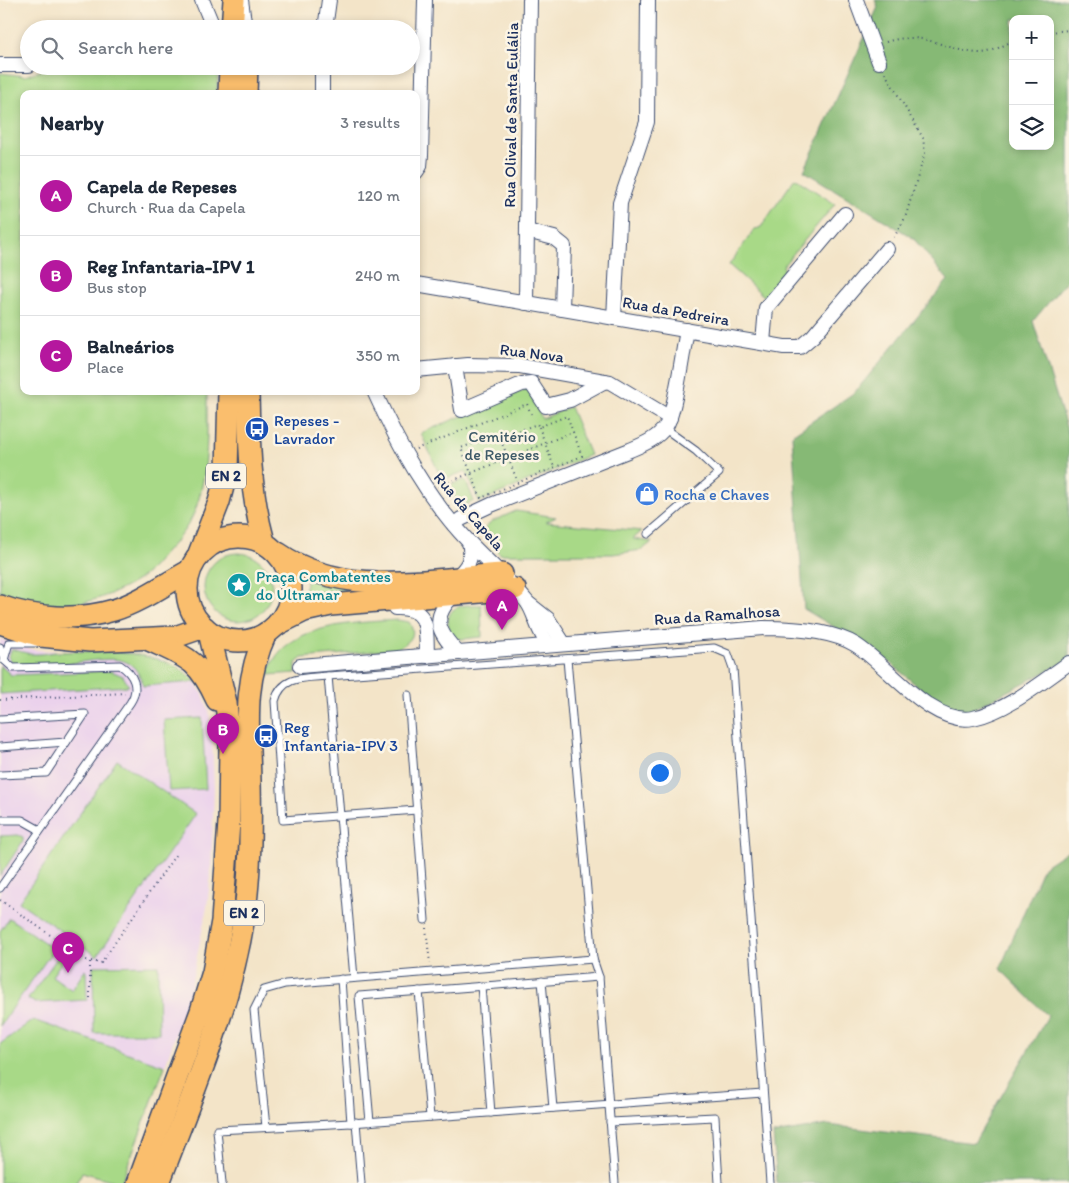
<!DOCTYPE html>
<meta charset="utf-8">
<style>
body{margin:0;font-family:Itim,sans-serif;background:#f2f2f3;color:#1f2937}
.controls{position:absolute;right:15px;top:15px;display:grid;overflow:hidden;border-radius:10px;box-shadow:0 2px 8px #0003}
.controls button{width:45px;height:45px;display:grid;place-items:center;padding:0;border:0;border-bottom:1px solid #e0e1e3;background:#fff;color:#1f2937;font:25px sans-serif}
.you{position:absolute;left:659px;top:772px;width:18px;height:18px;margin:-12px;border:4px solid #fff;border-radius:50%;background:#1a73e8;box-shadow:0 0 0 8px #1a73e833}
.badge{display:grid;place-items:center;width:32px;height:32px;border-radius:50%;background:#b5179e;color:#fff;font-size:16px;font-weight:700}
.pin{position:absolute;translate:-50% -41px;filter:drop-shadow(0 1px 2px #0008)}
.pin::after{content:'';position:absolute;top:26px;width:18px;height:15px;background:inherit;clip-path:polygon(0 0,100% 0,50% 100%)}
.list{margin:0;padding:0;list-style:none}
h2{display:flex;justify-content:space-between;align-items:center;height:65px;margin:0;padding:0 20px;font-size:21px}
h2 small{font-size:16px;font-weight:400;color:#747a83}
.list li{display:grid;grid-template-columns:32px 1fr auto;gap:15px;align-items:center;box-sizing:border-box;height:80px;padding:0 20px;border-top:1px solid #e0e1e3}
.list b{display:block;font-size:19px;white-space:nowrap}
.list p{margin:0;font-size:16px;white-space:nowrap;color:#747a83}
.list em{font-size:16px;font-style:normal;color:#747a83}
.icon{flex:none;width:28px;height:28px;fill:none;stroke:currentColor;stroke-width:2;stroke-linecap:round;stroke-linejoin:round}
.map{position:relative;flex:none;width:1069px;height:1183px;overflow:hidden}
.search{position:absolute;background:#fff;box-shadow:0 2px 8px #0003;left:20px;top:20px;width:400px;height:55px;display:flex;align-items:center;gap:12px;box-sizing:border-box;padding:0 18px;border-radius:28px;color:#747a83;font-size:19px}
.panel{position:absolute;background:#fff;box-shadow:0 2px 8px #0003;left:20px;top:90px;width:400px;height:305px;border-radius:10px}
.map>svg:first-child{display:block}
</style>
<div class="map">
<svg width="1069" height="1183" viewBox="0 0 1069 1183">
<rect width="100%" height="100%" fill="#fcf5e5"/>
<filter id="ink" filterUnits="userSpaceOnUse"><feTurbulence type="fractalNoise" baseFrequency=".02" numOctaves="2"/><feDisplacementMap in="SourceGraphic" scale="10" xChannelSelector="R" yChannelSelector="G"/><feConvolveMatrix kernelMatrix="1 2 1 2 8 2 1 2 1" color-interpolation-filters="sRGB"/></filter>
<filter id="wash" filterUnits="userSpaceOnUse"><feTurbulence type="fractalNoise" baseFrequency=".0096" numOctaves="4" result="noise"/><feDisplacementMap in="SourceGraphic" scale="20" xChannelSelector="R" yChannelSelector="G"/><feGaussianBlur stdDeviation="1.12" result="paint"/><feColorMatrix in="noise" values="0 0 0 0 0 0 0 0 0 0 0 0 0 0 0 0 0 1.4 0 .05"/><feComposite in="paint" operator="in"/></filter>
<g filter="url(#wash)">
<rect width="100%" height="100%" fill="#f3e4c8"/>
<path fill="#ebd1ec" d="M0 639 34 650 140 655 159 658 189 675 203 694 209 712 212 736 214 788 211 871 207 907 190 990 165 1066 33 1020 0 1044Z"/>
<g fill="#a8d987" stroke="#628472">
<path d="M56 66H135L152 69 165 66H218L217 94H24V391H207C207 429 209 468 197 505 191 524 179 538 166 552 158 560 151 570 142 577 124 591 86 605 64 605 43 605 20 600 0 594V73L25 76Z"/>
<path d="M795 178 835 204 783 266 787 275 766 298 729 265 754 230 761 227Z"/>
<path d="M529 388 542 419 570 407 590 455 479 502 466 471 442 480 421 433Z"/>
<path d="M463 480 466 481 474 501 460 507 445 487Z"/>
<path d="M516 511 556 517 546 522 642 531 633 539 652 542 642 550 613 554H500L485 538V528L493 521Z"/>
<circle cx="238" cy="587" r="34"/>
<path d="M310 579 422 587 306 600C302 595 305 586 307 580Z"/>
<path d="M481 605 482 637C475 637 468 639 461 639 448 637 444 618 453 610 460 604 472 605 481 605Z"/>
<path d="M397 620 409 622C418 636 409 642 397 649L302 658 296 663V673L268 675C280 623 355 623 397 620Z"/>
<path d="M12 649C20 651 30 655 39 654 45 654 51 652 58 652 100 651 166 648 196 682L143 686C141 677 136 666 126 662 112 655 74 664 57 665 43 666 29 665 15 665L8 657Z"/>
<path d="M0 665 11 675 111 671 123 676 129 686 0 694Z"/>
<path d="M202 718 206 789 169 791 164 720Z"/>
<path d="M117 760 196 814 97 956 19 902Z"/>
<path d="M18 835 23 837V841L0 876V836Z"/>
<path d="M9 918 54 949 0 1026V931Z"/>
<path d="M60 954 65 957 52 976 72 990 85 970 86 971 87 1000 35 1003 28 999Z"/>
<path d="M158 965 159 1033H94L93 966Z"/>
<path d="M33 1020 165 1066 121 1183 82 1172 77 1183H0V1044Z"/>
</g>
<g fill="#86b974" stroke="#507469" fill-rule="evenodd">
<path d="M875 0H1069V278L1033 321 1069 436V660L955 718 882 656 804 609 792 435 855 392 948 280 913 238 804 171 878 7ZM1013 19H1050V146H1013Z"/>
<path d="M1069 850V1183H777L773 1134 828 1125 974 1143 1048 1016 1000 969 1043 867Z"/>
</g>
</g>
<g filter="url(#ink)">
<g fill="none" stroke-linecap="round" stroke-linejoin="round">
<g stroke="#3b4a6e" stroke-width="9">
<g id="service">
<path d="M648 534 719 473 696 451 664 428"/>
<path d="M0 647 4 660 13 668 120 665C134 674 140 688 130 703L0 888"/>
<path d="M567 659 593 959 599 977 615 1183"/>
<path d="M4 660 9 643H40"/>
<path d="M328 676 354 978"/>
<path d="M408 695 425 920"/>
<path d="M0 719 85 714 46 773 0 775"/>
<path d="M0 747 66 742"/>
<path d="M417 810 283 820 275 701C282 675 305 678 328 676L714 648 728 654 733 668 770 1183"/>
<path d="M0 820H22L40 830"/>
<path d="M341 979 351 1123"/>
<path d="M542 981 553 1108"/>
<path d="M481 986 491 1113"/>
<path d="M419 991 430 1117"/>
<path d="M356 1122 361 1183"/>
<path d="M370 1122 359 996 599 977"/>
<path d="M610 1122 715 1117 719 1183"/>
<path d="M266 1127 254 1010 264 990 285 984 593 959"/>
<path d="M222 1183 217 1130 351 1123 763 1093"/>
</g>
</g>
<g stroke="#3b4a6e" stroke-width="16">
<g id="minor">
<path d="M202 0 214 29"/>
<path d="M241 0 245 29"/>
<path d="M856 0 879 62"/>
<path d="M325 29 329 0"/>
<path d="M0 65H29"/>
<path d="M322 94V66"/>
<path d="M416 172 420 166 421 155 425 0"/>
<path d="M527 231 554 238 564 246 562 309"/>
<path d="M416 284 784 347H800L813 336 887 249"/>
<path d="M526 303 530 0"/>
<path d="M614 318 620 203 647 122 648 0"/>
<path d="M763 343 766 308 845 214"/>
<path d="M455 366 462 410 522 384 531 383 546 406 570 400 605 381"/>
<path d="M416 370 468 365 520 366 610 382 670 418"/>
<path d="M374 391C399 446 427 498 469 542 488 562 509 580 527 602 536 614 536 630 549 645"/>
<path d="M454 525 461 519 491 505 630 450C644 444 657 439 666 426 675 413 683 350 687 330"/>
<path d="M455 578C468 567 473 559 469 542"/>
<path d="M454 595C430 618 438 632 458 653"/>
<path d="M529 604 548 619 564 644"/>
<path d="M395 608C430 607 426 628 427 656"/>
<path d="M300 666 763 628C791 628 832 630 856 645 889 666 931 726 973 718 1005 712 1042 682 1069 663"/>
</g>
</g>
<g stroke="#3b4a6e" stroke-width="24">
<g id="primary">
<path d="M232 29 234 0"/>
<path d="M229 94 230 66"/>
<path d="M246 94 247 66"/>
<path d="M248 391C249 443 250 492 264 542"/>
<circle cx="239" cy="589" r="52"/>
<path d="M278 553C343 598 428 579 502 574"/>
<path d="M198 556 219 502 227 471 229 391"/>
<path d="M0 606C36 619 77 621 114 610 140 602 165 584 189 571"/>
<path d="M0 623 41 636 90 641 175 637 204 627"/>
<path d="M278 624 304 611 331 605 515 589"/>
<path d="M149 640C188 658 198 659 217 700"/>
<path d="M138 1183 201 1011 213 972 222 921 229 822 230 745 226 703 209 632"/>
<path d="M159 1183C191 1097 230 1009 244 917 251 873 251 826 250 781 249 727 242 685 266 633"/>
</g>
</g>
<g stroke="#3b4a6e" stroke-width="2" stroke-dasharray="1 4" stroke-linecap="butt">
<path d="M1050 32 1069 30"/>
<path d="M886 42C926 29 946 52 980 53 992 53 1003 45 1013 41"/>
<path d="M885 73 923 138 925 153 905 218 893 239"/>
<path d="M539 427 554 467"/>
<path d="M573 432 582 456 481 498 461 448 496 435 498 439 500 438 508 458Z"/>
<path d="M500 438 537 424 539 427 567 416 573 432"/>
<path d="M416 449 527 404 531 414"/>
<path d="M439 486 508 458 517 480"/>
<path d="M0 700 125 693"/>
<path d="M0 900 86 960 101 963 176 854"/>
<path d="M426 928 430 963"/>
<path d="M90 998V960"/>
</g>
<use href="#service" stroke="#fff" stroke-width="7"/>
<use href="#minor" stroke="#fff" stroke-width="14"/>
<use href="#primary" stroke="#fabe6d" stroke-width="21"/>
</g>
</g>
<defs>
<g id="bus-disc" transform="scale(1.25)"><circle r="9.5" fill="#1a4fb4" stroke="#fcf5e5"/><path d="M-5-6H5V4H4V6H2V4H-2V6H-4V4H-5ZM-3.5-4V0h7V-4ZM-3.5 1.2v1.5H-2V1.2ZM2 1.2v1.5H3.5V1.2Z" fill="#fff"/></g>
<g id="shop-disc" transform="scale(1.25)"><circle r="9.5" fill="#3f7fe0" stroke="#fcf5e5"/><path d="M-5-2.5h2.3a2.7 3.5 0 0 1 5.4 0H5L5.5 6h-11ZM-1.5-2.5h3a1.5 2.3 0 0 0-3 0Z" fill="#fff"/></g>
<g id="sight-disc" transform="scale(1.25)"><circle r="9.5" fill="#0f9aa8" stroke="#fcf5e5"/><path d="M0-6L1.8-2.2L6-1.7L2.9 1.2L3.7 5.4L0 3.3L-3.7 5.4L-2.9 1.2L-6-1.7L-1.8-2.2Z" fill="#fff"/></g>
</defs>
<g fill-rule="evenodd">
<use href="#bus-disc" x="257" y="429"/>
<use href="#shop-disc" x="647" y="494"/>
<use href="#sight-disc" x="239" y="585"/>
<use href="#bus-disc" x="266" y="736"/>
</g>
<g text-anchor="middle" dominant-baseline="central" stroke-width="5" stroke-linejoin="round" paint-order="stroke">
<g fill="#fcf5e5" stroke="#5e6a86" stroke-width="1">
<rect x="206" y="463.5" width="40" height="25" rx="4"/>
<rect x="224" y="900.5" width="40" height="25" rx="4"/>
</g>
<g font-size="15" font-weight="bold" fill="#1b2f5e">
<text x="226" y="476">EN 2</text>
<text x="244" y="913">EN 2</text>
</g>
<g font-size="16" fill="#1b2f5e" stroke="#fcf5e5">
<text transform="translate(511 115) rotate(-89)">Rua Olival de Santa Eulália</text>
<text transform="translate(676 311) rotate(10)">Rua da Pedreira</text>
<text transform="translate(532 353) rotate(7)">Rua Nova</text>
<text transform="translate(469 511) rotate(49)">Rua da Capela</text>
<text transform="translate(717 615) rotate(-4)">Rua da Ramalhosa</text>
</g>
<g font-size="16" fill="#164399" stroke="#fcf5e5" text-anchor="start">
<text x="274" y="420">Repeses -<tspan x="274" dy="18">Lavrador</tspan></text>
<text x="284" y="727">Reg<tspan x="284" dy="18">Infantaria-IPV 3</tspan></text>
</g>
<g font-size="16" fill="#3e5a68" stroke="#fcf5e5">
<text x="502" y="436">Cemitério<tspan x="502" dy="18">de Repeses</tspan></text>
</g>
<g font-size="16" fill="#366cbe" stroke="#fcf5e5" text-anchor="start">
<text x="664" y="494">Rocha e Chaves</text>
</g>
<g font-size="16" fill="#0d838f" stroke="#fcf5e5" text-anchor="start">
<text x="256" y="576">Praça Combatentes<tspan x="256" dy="18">do Ultramar</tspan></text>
</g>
</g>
</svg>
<div class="controls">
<button>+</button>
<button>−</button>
<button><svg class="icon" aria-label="layers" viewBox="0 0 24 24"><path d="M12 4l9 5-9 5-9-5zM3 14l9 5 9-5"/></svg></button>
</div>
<div class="you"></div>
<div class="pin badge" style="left:502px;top:630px">A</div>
<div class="pin badge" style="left:223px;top:754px">B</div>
<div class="pin badge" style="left:68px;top:973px">C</div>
<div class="search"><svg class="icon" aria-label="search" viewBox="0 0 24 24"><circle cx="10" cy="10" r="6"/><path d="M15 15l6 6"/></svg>Search here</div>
<section class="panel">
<h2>Nearby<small>3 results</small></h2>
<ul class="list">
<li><span class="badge">A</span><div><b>Capela de Repeses</b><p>Church · Rua da Capela</p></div><em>120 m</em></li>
<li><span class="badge">B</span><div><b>Reg Infantaria-IPV 1</b><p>Bus stop</p></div><em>240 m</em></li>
<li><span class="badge">C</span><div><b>Balneários</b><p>Place</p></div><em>350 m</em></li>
</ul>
</section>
</div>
